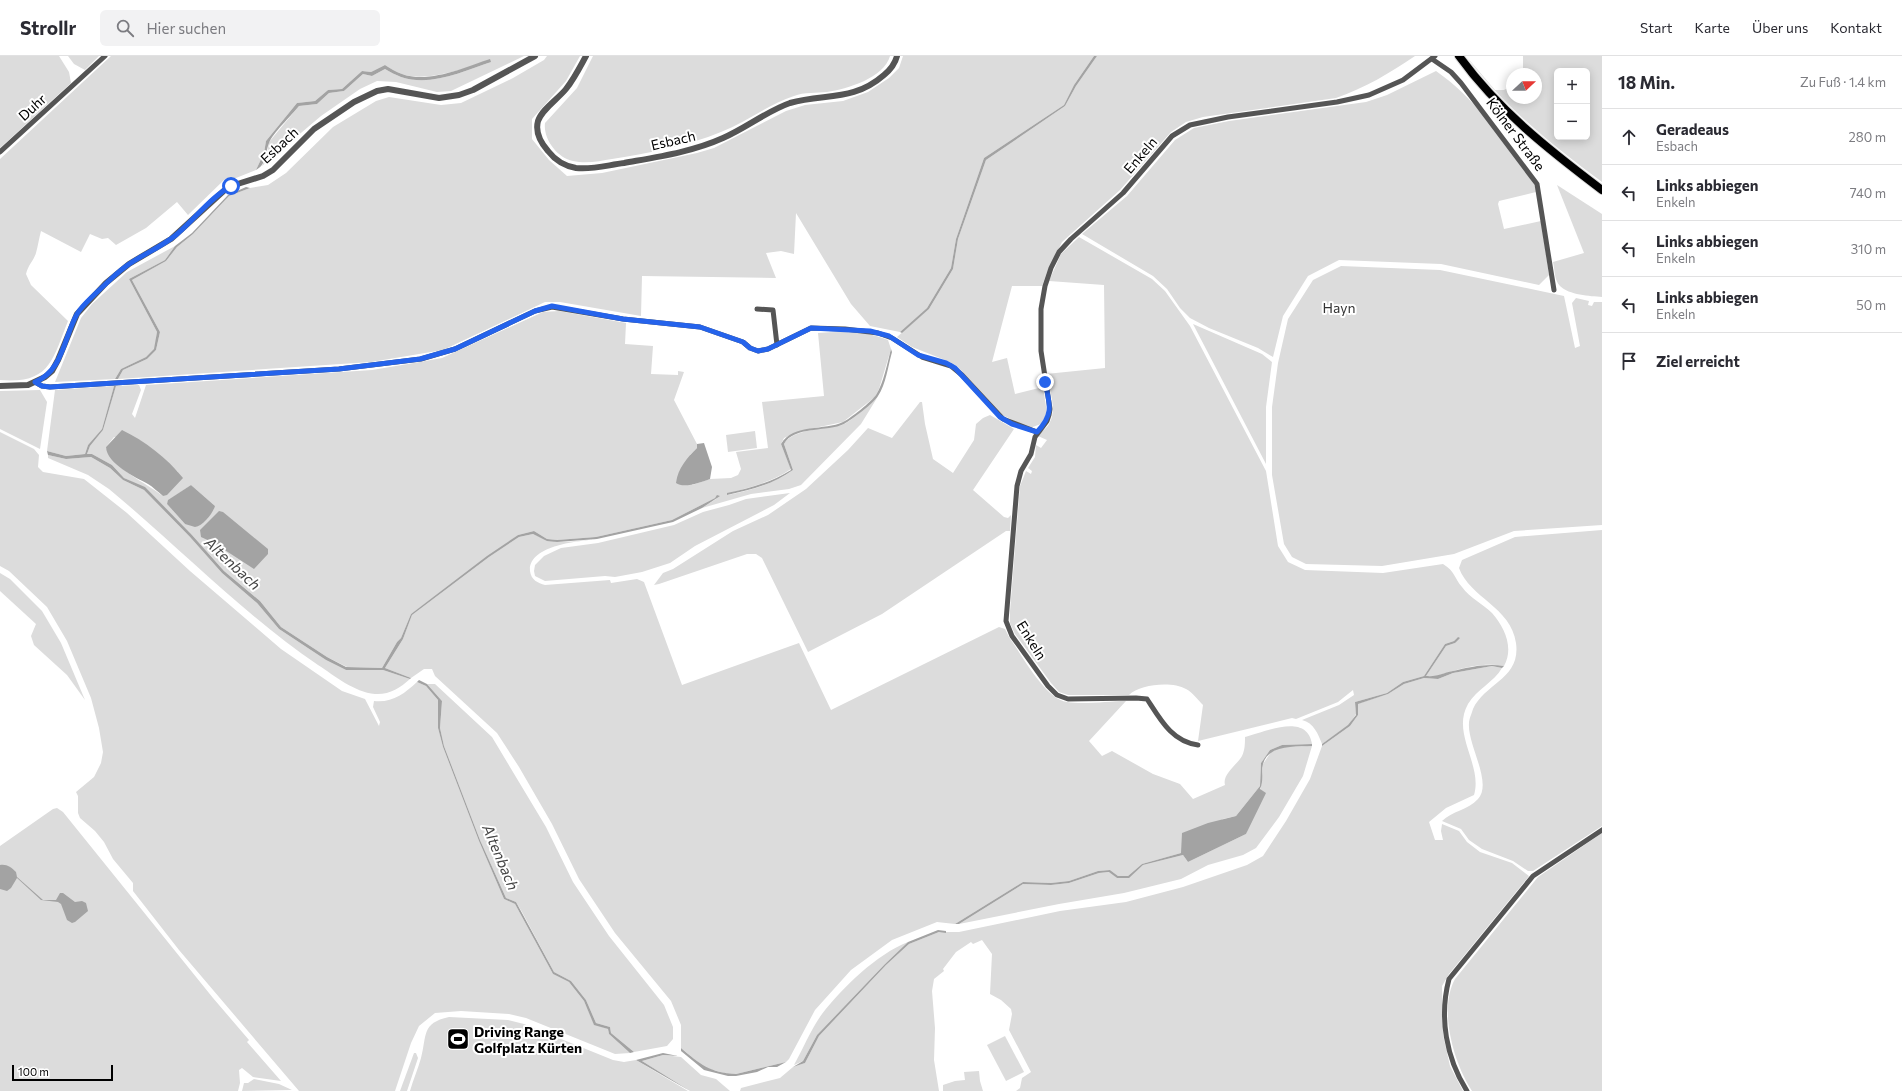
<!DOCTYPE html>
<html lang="de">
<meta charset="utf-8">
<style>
body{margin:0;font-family:Commissioner,sans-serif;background:#f2f2f3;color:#2b2b33}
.controls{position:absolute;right:12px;top:12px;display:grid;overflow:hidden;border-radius:6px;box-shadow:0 2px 10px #0003}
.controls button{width:36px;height:36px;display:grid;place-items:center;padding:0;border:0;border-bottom:1px solid #e1e1e2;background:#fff;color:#2b2b33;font:20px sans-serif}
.compass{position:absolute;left:1506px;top:12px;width:36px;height:36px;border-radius:50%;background:#fff;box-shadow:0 2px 10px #0003;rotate:68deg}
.scale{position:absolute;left:12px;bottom:10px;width:101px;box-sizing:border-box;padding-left:4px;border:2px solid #000;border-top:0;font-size:11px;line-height:14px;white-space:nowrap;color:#000;-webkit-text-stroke:3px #fff;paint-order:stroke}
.stop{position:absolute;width:12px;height:12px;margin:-9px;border:3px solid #2563eb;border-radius:50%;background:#fff}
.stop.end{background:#2563eb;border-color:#fff;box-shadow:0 1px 4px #0008}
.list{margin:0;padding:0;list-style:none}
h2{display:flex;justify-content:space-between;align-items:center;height:52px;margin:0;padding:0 16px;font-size:17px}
h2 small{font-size:13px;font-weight:400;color:#7c7c81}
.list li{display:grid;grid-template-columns:26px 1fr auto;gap:12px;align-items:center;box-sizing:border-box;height:56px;padding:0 16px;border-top:1px solid #e1e1e2}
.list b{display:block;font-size:15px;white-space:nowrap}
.list p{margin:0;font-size:13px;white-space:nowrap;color:#7c7c81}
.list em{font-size:13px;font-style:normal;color:#7c7c81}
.icon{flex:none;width:22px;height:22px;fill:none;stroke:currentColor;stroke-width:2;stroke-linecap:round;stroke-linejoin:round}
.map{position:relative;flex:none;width:1602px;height:1035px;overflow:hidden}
header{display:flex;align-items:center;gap:24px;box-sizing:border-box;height:56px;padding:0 20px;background:#fff;border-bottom:1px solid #e1e1e2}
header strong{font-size:19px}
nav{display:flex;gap:22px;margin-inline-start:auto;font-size:14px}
.search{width:280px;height:36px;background:#f2f2f3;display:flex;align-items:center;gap:10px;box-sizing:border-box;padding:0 14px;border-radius:6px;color:#7c7c81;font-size:15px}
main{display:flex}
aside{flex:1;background:#fff}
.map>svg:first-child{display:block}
</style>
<header>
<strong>Strollr</strong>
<div class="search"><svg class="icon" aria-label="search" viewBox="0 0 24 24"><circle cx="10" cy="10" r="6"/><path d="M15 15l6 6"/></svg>Hier suchen</div>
<nav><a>Start</a><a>Karte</a><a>Über uns</a><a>Kontakt</a></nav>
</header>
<main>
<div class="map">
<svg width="1602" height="1035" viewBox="0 0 1602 1035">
<rect width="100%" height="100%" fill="#fff"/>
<g fill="#dcdcdc" fill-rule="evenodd">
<path d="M0 0H59L69 16 71 27 0 92Z"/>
<path d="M68 0H99L85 14 74 8Z"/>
<path d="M111 0H524L451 35 437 36 396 26 377 25 360 33 321 60 262 110 267 98 269 86 299 50 317 48 329 37 344 35 363 18 372 20 385 13C390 16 396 19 401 21 431 31 464 15 491 6 466 11 426 27 402 18 396 16 390 12 385 9L371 16 362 15 342 33 328 34 315 45 297 47 266 85 264 97 256 114 236 122 225 123 188 159 177 146 146 172 116 189 108 182 102 183 90 178 81 196 41 175C39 182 38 190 36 197 34 204 28 209 26 218L31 229 68 265C52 305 50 328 0 324V103Z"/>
<path d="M547 0H580L566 25 532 63V83L549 104 567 120 602 117 697 97 714 92 786 55 805 49 843 45 868 36 889 22 899 12 903 0H1094L1074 29 1064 49 984 102 956 183 951 212 927 252 900 276 870 270 851 248 796 157 794 198 781 195 766 197 776 222 642 220 641 260 560 246H545L443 294 371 306 118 323 123 314 147 303 156 294 160 276 132 224 166 205 177 191 193 178 229 140 250 132 268 129 286 117 333 71 376 45 389 41 441 49 461 47 513 22 544 4Z"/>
<path d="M593 0H890C884 22 847 33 827 36 817 37 804 36 794 40 769 48 746 66 721 76 687 90 649 97 612 103 600 105 586 108 573 105 557 102 543 83 545 67L577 32Z"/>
<path d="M1097 0H1415C1390 17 1365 32 1336 42L1203 61 1186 66 1171 76 1120 134 1062 186 1047 216 1042 230H1012L992 306 1007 302 1015 338 1043 331 1047 357 1041 368 1030 372 1002 359 957 310 945 304 912 291 897 281 929 253 953 213 958 183 986 104 1065 50 1076 30Z"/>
<path d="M1466 0 1495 34H1504L1512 30V42H1536V18H1523V0H1602V126C1552 89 1504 51 1466 0ZM1557 15H1587V81H1557Z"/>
<path d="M1436 15C1478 44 1509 91 1537 133L1536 136 1499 145 1498 148 1504 173 1541 165 1549 219 1539 229 1441 208 1339 204 1308 220 1283 260 1273 301 1258 292 1209 272 1190 262 1180 252 1167 233 1153 220 1082 178 1127 140 1175 84 1194 72 1229 65 1366 46 1387 39Z"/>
<path d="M1557 129 1602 158V241C1590 240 1569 239 1560 230 1554 224 1555 214 1553 206L1584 197Z"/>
<path d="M1079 181 1152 223 1165 235 1190 270 1266 415 1278 490 1288 506 1305 514 1383 517 1443 508C1455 515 1454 522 1462 531 1470 542 1483 548 1492 557 1505 572 1514 592 1504 610 1488 607 1469 610 1453 615 1441 618 1439 621 1426 620L1446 590 1455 587 1458 581 1454 585 1445 588 1424 620 1403 626 1387 637 1355 646 1356 658 1349 669 1322 688C1318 678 1314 667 1302 664L1339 649 1354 639 1353 634 1338 646 1296 663 1292 662 1198 685 1203 649C1198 644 1192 636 1186 633 1172 625 1140 628 1129 639H1068L1059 636 1051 627 1015 578 1010 567V555L1020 430 1026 415 1031 418 1032 415 1028 412 1035 401 1036 389 1041 392 1047 384 1038 380C1041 375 1048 372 1050 366 1057 352 1049 332 1046 318L1105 312 1104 229 1049 225 1061 198Z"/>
<path d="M175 190 165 204 129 223 157 276 155 293 146 301 121 313 115 323 55 326 81 262 92 248 127 216Z"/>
<path d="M1341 210 1440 214 1564 240 1575 292 1580 290 1572 247 1576 242 1589 245 1588 249 1592 250 1594 246H1602V469L1514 475 1454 498 1382 510 1306 508 1292 501 1284 488 1272 419V351L1278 307 1288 263 1313 224Z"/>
<path d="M559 255 626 267 625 288 653 290 651 318 678 319V315L684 316 674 344 697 388V392L690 399 692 429 710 423 731 422 738 419 741 413 736 396 768 392 762 346 824 340 818 277C841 275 867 275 888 284L891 293 879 333 875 341 843 366 800 375 784 382 781 388 791 413C771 427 749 431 727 438L728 439C751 434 774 428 793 414L784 388C792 373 826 373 842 369 851 366 868 349 877 342L861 368 801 429 789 433 751 438 702 452 716 443 718 439 715 442 672 464 596 481 557 484 547 483 534 475 518 479 411 558 401 582 397 586 382 612 347 611 327 601 281 571 260 545 224 515 192 479 145 432 124 422 112 409 92 398H87L90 390 103 374 116 330 139 329 141 334 132 358 135 362 146 329 372 314 414 307 442 302 543 256ZM114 381 140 384 178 416 163 440C145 426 113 413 106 391ZM191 429 215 450 185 468 167 448 169 444Z"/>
<path d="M1193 268 1262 298 1272 306 1266 351V408Z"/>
<path d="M114 330 102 373 88 389 85 398 66 400 47 395 55 334Z"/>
<path d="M40 334 47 346 40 393 0 373V335Z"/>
<path d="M920 346H922L925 368 933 403 953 417 974 384 976 368 983 362 990 359 1014 373 973 434 1004 461 1008 462 1011 459 1010 475H1006L882 558 808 596 762 502 756 498H747L659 528 654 529 663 517 673 513 733 475 768 459 806 433 848 394 868 372 892 382Z"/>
<path d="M755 375 757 392 728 396 726 379Z"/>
<path d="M0 376 34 393 39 399 38 411 43 416 84 423 127 457 190 515 281 593 342 635 365 643 379 670 380 666 373 651 374 645C392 647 404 638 417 626L426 630 438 644V672L443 691 479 785 504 843 515 848 553 918 569 926 584 945 594 968 608 973 609 978 630 997 615 998 526 962 509 958 461 955 435 957 419 970 411 987 395 1035H299L179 894 133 835V827L113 803 104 786 95 775 80 762 78 757V740L76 736 94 721 101 707 103 696 99 672 91 642 67 585 47 551 9 515 0 510Z"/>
<path d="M48 399 66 403 91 401 110 412 123 424 144 434 190 481 222 517 257 547 279 573 326 604 346 614H383L410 623C400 632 389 639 375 638 354 636 335 620 318 609 243 558 179 491 109 433L88 419 48 402Z"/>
<path d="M790 437 774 449 695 490 670 507 642 516 615 521 605 520 545 525 535 520 534 515 535 509 544 500 561 492 598 487 674 469 703 456 729 449 746 443Z"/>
<path d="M1602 474V770L1533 815H1528L1513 805 1482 793 1469 784 1461 773 1442 765C1452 755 1468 754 1478 743 1493 727 1467 688 1469 667 1469 663 1472 657 1473 653 1485 627 1521 623 1516 587 1511 551 1470 542 1459 512L1462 504 1515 481Z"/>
<path d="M533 478C557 490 571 485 597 483 580 485 528 489 530 515 531 524 538 527 545 529L610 524 611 527 637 523 644 526 682 629 799 587 831 654 999 571 1005 573 1009 581C1022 599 1045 643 1067 646 1084 649 1109 645 1126 645L1089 685 1102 700 1112 695 1153 718 1180 728 1193 743 1225 729C1222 718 1237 709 1242 700 1245 694 1245 687 1245 681 1265 676 1307 656 1312 688L1282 689 1270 694 1261 707 1260 730 1236 760 1223 763 1181 797 1142 808 1128 820H1118L1110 814 1098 815 1069 825 1051 827 1023 826 955 868 937 866 892 884 851 914 815 954 789 1003 786 1006 736 1018H728L705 1012 681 992V969L671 945 615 877 579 823 552 768 519 711 497 677 435 620 432 613H424L411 622 385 612 403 583 412 559 489 501 519 481Z"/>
<path d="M0 517 10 523 42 555 61 587 85 644 67 619 34 589 31 580 36 568 0 535Z"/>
<path d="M1492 610 1502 612C1494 626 1477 633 1468 648 1451 678 1483 709 1474 739L1446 752 1429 766 1435 784H1443L1441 775 1442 768 1459 775 1467 786 1480 796 1512 807 1529 820 1449 918 1442 930 1443 979 1450 1010 1463 1035H1016L1020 1032 1022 1022 1031 1016 1009 974 1012 958 1011 953 1001 944 990 938 992 898 982 884 973 888 971 886 956 896 943 913 944 915 934 923 932 935 935 972 934 1004 939 1035H740L741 1032 780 1022 793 1011 805 1007 819 980 886 909 909 888 939 876H959L1060 855 1126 846 1183 831 1247 809 1263 800 1286 765 1310 723 1322 690 1350 670 1358 659 1357 648 1388 638 1404 628 1424 622 1438 623 1453 617Z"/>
<path d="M427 628H435L492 681 546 771 573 826 609 880 664 949 673 971V983L667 990 634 996 611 977 610 971 596 967 586 944 571 925 554 916 522 856 516 846 506 842 480 784 444 690 440 672 442 645Z"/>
<path d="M1312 690 1303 720 1279 761 1256 792 1243 799 1208 809 1181 823 1124 837 1059 848 959 868 1023 828 1051 829 1069 827 1099 817 1110 816 1117 822H1128L1143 809 1183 799 1188 806 1246 778 1261 731 1263 708 1271 696 1282 691Z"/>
<path d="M57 752 63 756 213 942 249 984 247 986 281 1025 253 1021 242 1012 239 1014 240 1027 238 1035H0V790L53 753Z"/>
<path d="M1602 777V1035H1472C1454 1008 1438 953 1455 923L1538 821Z"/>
<path d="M908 886 885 908 817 979 803 1005 794 1009C803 993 811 973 822 958 842 932 877 898 908 886Z"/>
<path d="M449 961 508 964 524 968 613 1004 624 1006 636 1004 688 1035H410C413 1024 418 1013 421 1002 427 980 421 967 449 961Z"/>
<path d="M1005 980 1024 1016 1006 1025 987 989Z"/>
<path d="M414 997H416L418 1002 407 1035H400Z"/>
<path d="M663 999 681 1001 701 1019 716 1023 730 1035H690L642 1005Z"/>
<path d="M979 1015 980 1025 983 1035H943V1029L955 1025 965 1024 964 1016Z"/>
<path d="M254 1023 279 1028 292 1034 242 1035 244 1027H248Z"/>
</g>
<g fill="#a3a3a3">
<path d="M1094 0H1097L1076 30 1065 50 986 104 958 183 953 213 929 253 902 277 900 276 927 252 951 212 956 183 984 102 1064 49 1074 29Z"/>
<path d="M490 3 491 6C464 15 431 31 401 21 396 19 390 16 385 13L372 20 363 18 344 35 329 37 317 48 299 50C292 59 272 78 269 87 265 97 267 108 256 114L264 97 266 85 297 47 315 45 328 34 342 33 362 15 371 16 385 9C390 12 396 16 402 18 429 28 465 11 490 3Z"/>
<path d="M246 131 250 132 229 140 193 178 177 191 166 205 132 224 160 276 156 294 147 303 123 314 118 323H115L121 313 146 301 154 293 157 276 129 223 165 204 175 190 192 177 228 139Z"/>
<path d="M891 293 892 296C888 310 886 328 878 340 874 347 851 364 844 368 828 376 793 370 784 388L793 414C774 428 751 434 727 439V437C749 433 772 426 791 414L781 388C793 367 825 375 843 366 850 363 872 345 876 339 884 326 887 308 891 293Z"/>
<path d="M114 330H116L103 374 90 390 87 398H92L112 409 124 422 145 431 192 479 224 515 260 545 281 571 327 601 346 611 382 612 397 586 401 582 411 558 487 500 518 479 534 475 547 483 557 484 596 481 672 464 715 442 717 439 720 440 702 452 673 466 597 483 557 486 547 485 533 478 519 481 489 501 412 559 403 583 385 612 411 622 410 623 383 614H346L326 604 279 573 257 547 222 517 190 481 144 434 123 424 110 412 91 401 66 403 48 399 47 395 66 400 85 398 88 389 102 373Z"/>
<path d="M122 374C145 385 167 402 183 422L167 439 163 440C158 436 153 431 148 428 135 421 107 408 106 391Z"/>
<path d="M704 387 712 411 710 423C701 426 684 433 676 427 678 412 687 402 697 392V388Z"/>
<path d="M191 429 215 450C213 457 203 470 195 471L185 468 167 448 168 444Z"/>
<path d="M219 455 223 456 268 493V498L254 513 214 487 201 481 200 474Z"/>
<path d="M1458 581 1460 582 1455 587 1446 590 1426 620C1438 621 1442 617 1453 615 1469 611 1488 607 1504 610L1502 612 1492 610 1453 617 1438 623 1424 622 1404 628 1388 638 1358 648V659L1350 670 1322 690V688L1348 669 1356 659 1355 646 1387 637 1403 626 1424 620 1445 588 1454 585Z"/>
<path d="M419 624 427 628 442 645 440 672 444 690 480 784 506 842 516 846 554 916 571 925 586 944 596 967 610 971 611 977 634 996 630 997 609 978 608 973 594 969 584 945 569 926 553 918 515 848 504 843 479 785 443 691 438 672V644L426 630 417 626Z"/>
<path d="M1312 688V690C1295 691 1269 688 1263 708 1261 716 1264 725 1260 733L1266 737 1246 778 1188 806 1183 799 1143 809 1129 822H1117L1109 816 1099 817 1069 827 1051 829 1023 828 959 868H955L1023 826 1051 827 1069 825 1098 815 1110 814 1118 820H1128L1142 808 1181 797 1182 777 1208 767 1236 760 1260 730 1261 707 1270 694 1282 689Z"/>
<path d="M0 809C7 808 11 811 16 816L17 821 43 844H56L60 837H63L75 846 82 845 86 847 88 855 75 866 72 867 67 864 61 848 58 846 41 844 17 822 11 832 7 835 0 833Z"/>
<path d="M938 874 946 875V877L939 876 909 888 886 909 819 980 805 1007 793 1011 803 1005 817 979 885 908 908 886Z"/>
<path d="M681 992C700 1008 710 1017 736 1018L786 1006 777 1011H768L757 1016 736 1020H728L704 1014 681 995Z"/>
<path d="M663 997 678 1000 663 999 642 1005 690 1035 636 1004Z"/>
</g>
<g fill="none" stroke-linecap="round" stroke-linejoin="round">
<g stroke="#dbdbdb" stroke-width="10">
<path id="primary" d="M1459 0C1498 54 1549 94 1602 134"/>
</g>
<g stroke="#555" stroke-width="5">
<path d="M1432 3 1451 16 1461 27 1537 128 1554 234"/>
<path d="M0 96 105 0"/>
<path d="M757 253 773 254 777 289"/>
<path d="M35 326 42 330 50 331 339 313 421 303 455 293 535 255 552 251 623 263 700 271 743 286 750 292 758 295 768 293 811 272 845 273 878 277 892 282 922 301 951 310 962 319 1003 363 1037 376"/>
<path d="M1198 689C1172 686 1160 663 1147 643L1136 642 1068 643 1057 639 1048 630 1012 580 1006 565 1017 430 1021 415 1031 398 1035 381 1047 365 1049 359 1050 353 1041 295V253L1045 230 1051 212 1059 196 1071 183 1123 137 1172 80 1190 69 1228 61 1337 46 1369 39 1403 24 1435 0"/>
<path d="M1467 1035C1446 1002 1439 961 1449 923L1533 820 1602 774"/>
</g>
<g stroke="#555" stroke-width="6">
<path d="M586 0C580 11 574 23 566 33 558 43 542 53 538 65 535 76 541 87 548 95 555 104 564 110 576 112 592 114 608 109 624 107 657 101 692 96 723 82 746 72 767 55 790 47 825 37 853 46 884 19 890 14 895 8 897 0"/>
<path d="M0 330 28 329 45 321 52 315 58 304 77 258 106 227 129 208 171 183 228 131 263 120 273 114 314 73 354 46 377 35 388 33 439 42 459 39 473 34 535 0"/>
</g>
<use href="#primary" stroke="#000" stroke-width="8"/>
</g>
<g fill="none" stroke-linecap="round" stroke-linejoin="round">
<path stroke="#2563eb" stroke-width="5" d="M231 130C211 141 194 164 176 179 160 192 141 199 125 211 114 219 105 229 95 238 89 244 82 250 77 258 64 281 63 315 35 326L42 330 50 331 339 313 420 303 455 293 535 255 552 250 623 263 700 271 743 286 750 292 758 295 768 293 811 272 870 275 889 280 918 299 946 307 955 312 1000 361 1012 368 1037 376C1054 358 1050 349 1045 326"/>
</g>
<defs>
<g id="stadium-square" transform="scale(1.15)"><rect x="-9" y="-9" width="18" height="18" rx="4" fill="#000" stroke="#fff"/><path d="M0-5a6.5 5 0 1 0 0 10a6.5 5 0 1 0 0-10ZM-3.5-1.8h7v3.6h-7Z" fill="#fff"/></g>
</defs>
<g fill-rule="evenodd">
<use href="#stadium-square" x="458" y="983"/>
</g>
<g text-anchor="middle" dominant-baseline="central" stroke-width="4" stroke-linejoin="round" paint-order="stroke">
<g font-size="14" fill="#000" stroke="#fff">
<text transform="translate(32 51) rotate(-42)">Duhr</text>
<text transform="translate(1516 78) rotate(53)">Kölner Straße</text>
<text transform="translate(673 84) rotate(-13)">Esbach</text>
<text transform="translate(279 89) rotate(-43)">Esbach</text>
<text transform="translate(1140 99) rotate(-49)">Enkeln</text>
<text transform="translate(1032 584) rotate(58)">Enkeln</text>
</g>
<g font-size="14" fill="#333" stroke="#fff">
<text x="1339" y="251">Hayn</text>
</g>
<g font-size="14" font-weight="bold" fill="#000" stroke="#fff" text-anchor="start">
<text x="474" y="975">Driving Range<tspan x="474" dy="16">Golfplatz Kürten</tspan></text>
</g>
<g font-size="15" font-style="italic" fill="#444" stroke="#fff">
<text transform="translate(233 507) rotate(43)">Altenbach</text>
<text transform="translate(501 801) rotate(67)">Altenbach</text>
</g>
</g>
</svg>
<div class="controls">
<button>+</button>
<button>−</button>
</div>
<svg class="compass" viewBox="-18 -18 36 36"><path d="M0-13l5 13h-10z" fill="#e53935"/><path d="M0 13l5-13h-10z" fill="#7c7c81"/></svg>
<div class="scale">100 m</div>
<div class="stop" style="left:231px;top:130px"></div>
<div class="stop end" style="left:1045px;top:326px"></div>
</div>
<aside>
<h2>18 Min.<small>Zu Fuß · 1.4 km</small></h2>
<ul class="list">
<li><svg class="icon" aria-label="ahead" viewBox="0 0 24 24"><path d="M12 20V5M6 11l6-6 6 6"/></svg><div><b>Geradeaus</b><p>Esbach</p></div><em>280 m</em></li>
<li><svg class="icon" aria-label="left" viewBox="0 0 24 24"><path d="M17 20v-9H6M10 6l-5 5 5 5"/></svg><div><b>Links abbiegen</b><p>Enkeln</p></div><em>740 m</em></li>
<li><svg class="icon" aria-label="left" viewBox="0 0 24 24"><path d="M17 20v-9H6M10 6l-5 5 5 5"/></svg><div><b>Links abbiegen</b><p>Enkeln</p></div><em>310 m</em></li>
<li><svg class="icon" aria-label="left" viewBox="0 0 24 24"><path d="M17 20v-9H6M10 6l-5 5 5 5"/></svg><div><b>Links abbiegen</b><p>Enkeln</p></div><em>50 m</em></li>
<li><svg class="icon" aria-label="arrive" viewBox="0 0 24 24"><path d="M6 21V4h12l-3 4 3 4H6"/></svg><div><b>Ziel erreicht</b></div></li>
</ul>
</aside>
</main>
